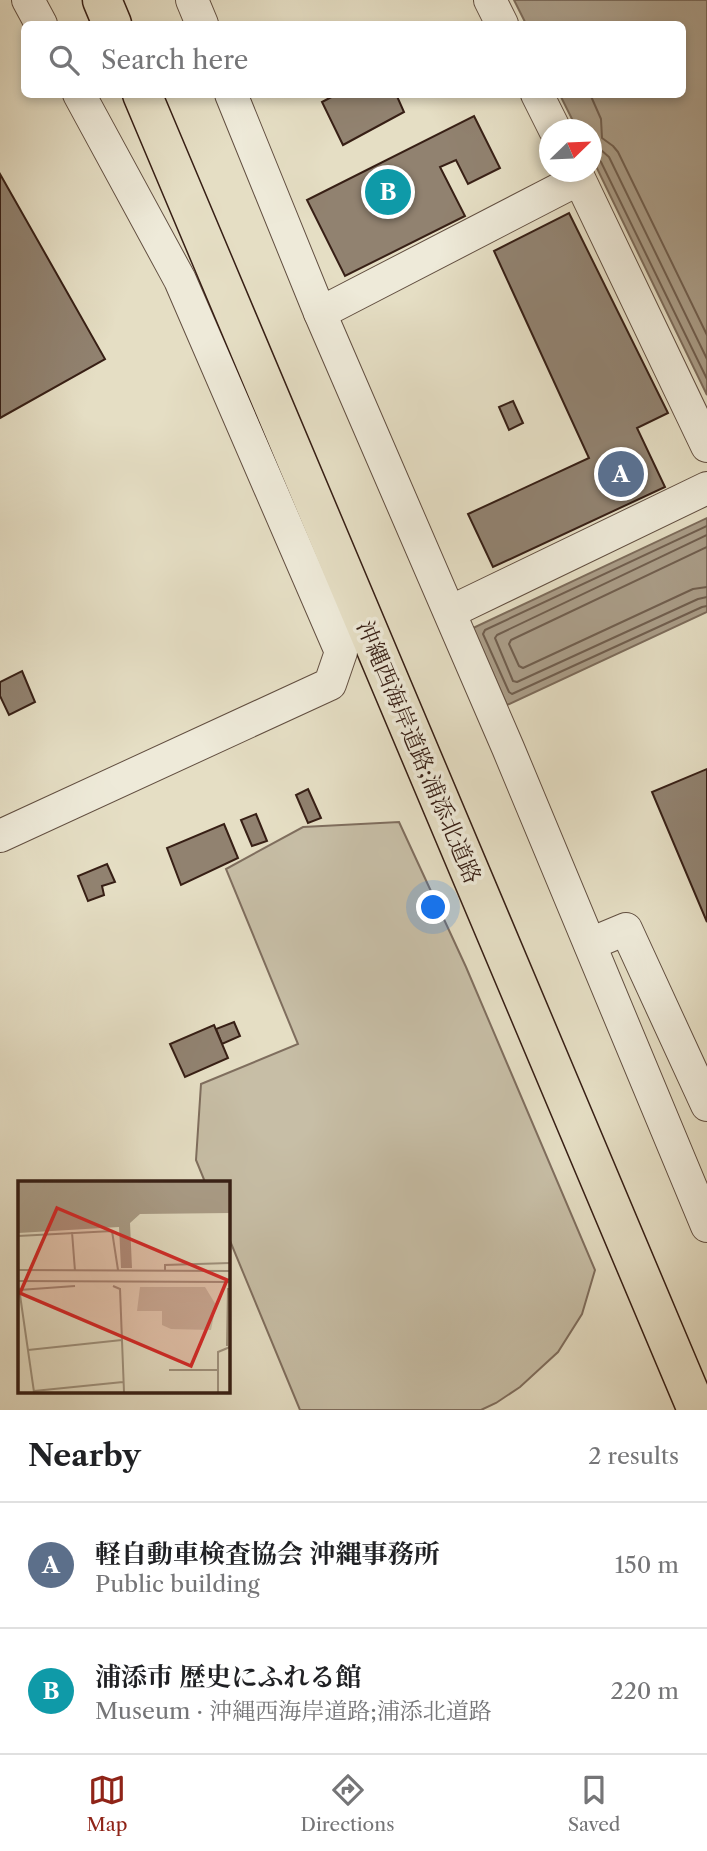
<!DOCTYPE html>
<meta charset="utf-8">
<style>
body{margin:0;font-family:"Libre Caslon Text","Noto Serif JP",serif;background:#f6f6f6;color:#202124}
.compass{position:absolute;left:539px;top:119px;width:63px;height:63px;border-radius:50%;background:#fff;box-shadow:0 4px 10px #0003;rotate:67deg}
.you{position:absolute;left:434px;top:908px;width:24px;height:24px;margin:-18px;border:5px solid #fff;border-radius:50%;background:#1a73e8;box-shadow:0 0 0 10px #1a73e833}
.badge{display:grid;place-items:center;width:46px;height:46px;border-radius:50%;background:#8f2418;color:#fff;font-size:23px;font-weight:700}
.pin{position:absolute;translate:-50% -50%;border:4px solid #fff;box-shadow:0 2px 7px #0006}
.list{margin:0;padding:0;list-style:none}
h2{display:flex;justify-content:space-between;align-items:center;height:91px;margin:0;padding:0 28px;font-size:30px}
h2 small{font-size:23px;font-weight:400;color:#757577}
.list li{display:grid;grid-template-columns:46px 1fr auto;gap:21px;align-items:center;box-sizing:border-box;height:126px;padding:0 28px;border-top:2px solid #e0e0e0}
.list b{display:block;font-size:26px;white-space:nowrap}
.list p{margin:0;font-size:23px;white-space:nowrap;color:#757577}
.list em{font-size:23px;font-style:normal;color:#757577}
.icon{flex:none;width:38px;height:38px;fill:none;stroke:currentColor;stroke-width:2;stroke-linecap:round;stroke-linejoin:round}
.map{position:relative;flex:none;width:707px;height:1410px;overflow:hidden}
.search{position:absolute;background:#fff;box-shadow:0 4px 10px #0003;left:21px;right:21px;top:21px;height:77px;display:flex;align-items:center;gap:18px;box-sizing:border-box;padding:0 24px;border-radius:10px;color:#757577;font-size:26px}
.sheet{height:343px;background:#fff}
nav{display:flex;justify-content:space-around;align-items:center;box-sizing:border-box;height:98px;border-top:2px solid #e0e0e0;background:#fff;font-size:19px;color:#757577}
nav a{display:grid;justify-items:center;gap:4px}
nav .on{color:#8f2418}
.map>svg:first-child{display:block}
</style>
<div class="map">
<svg width="707" height="1410" viewBox="0 0 707 1410">
<rect width="100%" height="100%" fill="#e5dec4"/>
<filter id="stains"><feTurbulence type="fractalNoise" baseFrequency=".00286" numOctaves="4"/><feColorMatrix values="0 0 0 0 .2 0 0 0 0 .09 0 0 0 0 .02 0 0 0 .5 -.17"/></filter>
<radialGradient id="worn" r=".72"><stop offset=".6" stop-color="#630" stop-opacity="0"/><stop offset="1" stop-color="#630" stop-opacity=".3"/></radialGradient>
<path fill="#c7bea6" stroke="#7f6e5e" stroke-width="2" d="M399 822 466 967 595 1270 582 1314 558 1352 520 1387 496 1403 481 1410H300L228 1236V1182H205L196 1160 201 1084 298 1044 226 869 303 827Z"/>
<g fill="#aa9d88" stroke="#7c6b5a" stroke-width="2">
<path d="M514 0H707V395L592 158V130L577 129 560 95 682 94V24H526Z"/>
<path d="M707 518V612L507 705 473 628Z"/>
</g>
<g fill="none" stroke-linecap="round" stroke-linejoin="round">
<g stroke="#705e4e" stroke-width="2">
<path d="M590 94 601 119 602 138 613 146 618 152 707 335"/>
<path d="M592 148 601 150 609 157 707 359"/>
<path d="M592 157 597 158 601 162 707 379"/>
<path d="M707 526 485 630 483 634 509 692 512 694 702 607 707 606"/>
<path d="M707 535 497 635 495 638 513 681 517 682 698 599 707 597"/>
<path d="M707 547 511 640 509 644 519 666 523 668 693 589 707 587"/>
</g>
</g>
<g fill="#918270" stroke="#371f15" stroke-width="2">
<path d="M337 94H396L404 112 343 145 322 102Z"/>
<path d="M474 116 500 168 468 184 456 160 440 167 465 216 345 276 307 200Z"/>
<path d="M0 174 105 359 0 418Z"/>
<path d="M569 213 668 413 637 428 665 487 493 567 468 514 589 458 494 251Z"/>
<path d="M513 401 523 423 509 430 499 407Z"/>
<path d="M22 671 35 702 9 715 0 696V682Z"/>
<path d="M707 769V922L652 792Z"/>
<path d="M308 789 321 818 308 823 296 795Z"/>
<path d="M256 814 267 841 252 846 241 820Z"/>
<path d="M224 824 238 858 181 885 167 848Z"/>
<path d="M107 864 115 882 102 886 104 895 88 901 78 876Z"/>
<path d="M234 1022 240 1036 222 1044 216 1029Z"/>
<path d="M214 1025 228 1058 185 1077 170 1044Z"/>
</g>
<g fill="none" stroke-linecap="round" stroke-linejoin="round">
<g stroke="#624f41" stroke-width="34">
<g id="minor">
<path d="M28 0 41 24"/>
<path d="M192 0 202 24"/>
<path d="M490 0 502 24"/>
<path d="M231 94 320 313 508 748 707 1226"/>
<path d="M537 94 555 130"/>
<path d="M576 172 707 446"/>
<path d="M320 313 579 179"/>
<path d="M450 612 707 488"/>
<path d="M0 836 330 684 341 652 180 280 79 94"/>
<path d="M590 944 626 929 707 1105"/>
</g>
</g>
<g stroke="#371f15" stroke-width="41">
<g id="highway">
<path d="M102 0 112 24"/>
<path d="M142 94 697 1410"/>
</g>
</g>
<use href="#minor" stroke="#eeead9" stroke-width="32"/>
<use href="#highway" stroke="#e5dec4" stroke-width="38"/>
</g>
<g text-anchor="middle" dominant-baseline="central" stroke-width="7" stroke-linejoin="round" paint-order="stroke">
<g font-size="23" fill="#371f15" stroke="#eeead9">
<text transform="translate(419 752) rotate(67)">沖縄西海岸道路;浦添北道路</text>
</g>
</g>
<g transform="translate(18 1181)">
<rect width="212" height="212" fill="#e5dec4"/>
<path d="M122 106H187L198 124 193 149 153 148 144 144V130H119Z" fill="#c7bea6"/>
<path d="M0 1H212V32L122 33 112 42 114 87H103L101 46 0 52Z" fill="#aa9d88"/>
<path fill="none" stroke="#9f927e" stroke-width="2" d="M54 51 57 90M0 55 94 50 100 89M0 89 212 90M147 90V84L212 82M0 100 212 101M95 105 102 108 106 211M1 107 16 211M1 109 57 105M209 165 210 107M10 169 104 159M151 189H200M16 210 105 201M200 211V171L212 166"/>
<path fill="#d62828" fill-opacity="0.15" stroke="#d62828" stroke-width="3.5" d="M39 27 209 99 173 185 2 112Z"/>
<rect width="212" height="212" fill="none" stroke="#371f15" stroke-width="3.5"/>
</g>
<rect width="100%" height="100%" filter="url(#stains)"/>
<rect width="100%" height="100%" fill="url(#worn)"/>
</svg>
<svg class="compass" viewBox="-18 -18 36 36"><path d="M0-13l5 13h-10z" fill="#e53935"/><path d="M0 13l5-13h-10z" fill="#757577"/></svg>
<div class="you"></div>
<div class="pin badge" style="left:621px;top:474px;background:#5c6f8a">A</div>
<div class="pin badge" style="left:388px;top:192px;background:#0f9aa8">B</div>
<div class="search"><svg class="icon" aria-label="search" viewBox="0 0 24 24"><circle cx="10" cy="10" r="6"/><path d="M15 15l6 6"/></svg>Search here</div>
</div>
<section class="sheet">
<h2>Nearby<small>2 results</small></h2>
<ul class="list">
<li><span class="badge" style="background:#5c6f8a">A</span><div><b>軽自動車検査協会 沖縄事務所</b><p>Public building</p></div><em>150 m</em></li>
<li><span class="badge" style="background:#0f9aa8">B</span><div><b>浦添市 歴史にふれる館</b><p>Museum · 沖縄西海岸道路;浦添北道路</p></div><em>220 m</em></li>
</ul>
</section>
<nav>
<a class="on"><svg class="icon" aria-label="map" viewBox="0 0 24 24"><path d="M3 6l6-2 6 2 6-2v14l-6 2-6-2-6 2zM9 4v14M15 6v14"/></svg>Map</a>
<a><svg class="icon" aria-label="directions" viewBox="0 0 24 24"><path d="M12 3l9 9-9 9-9-9zM9 14v-3h6M13 9l2 2-2 2"/></svg>Directions</a>
<a><svg class="icon" aria-label="saved" viewBox="0 0 24 24"><path d="M7 4h10v16l-5-4-5 4z"/></svg>Saved</a>
</nav>
